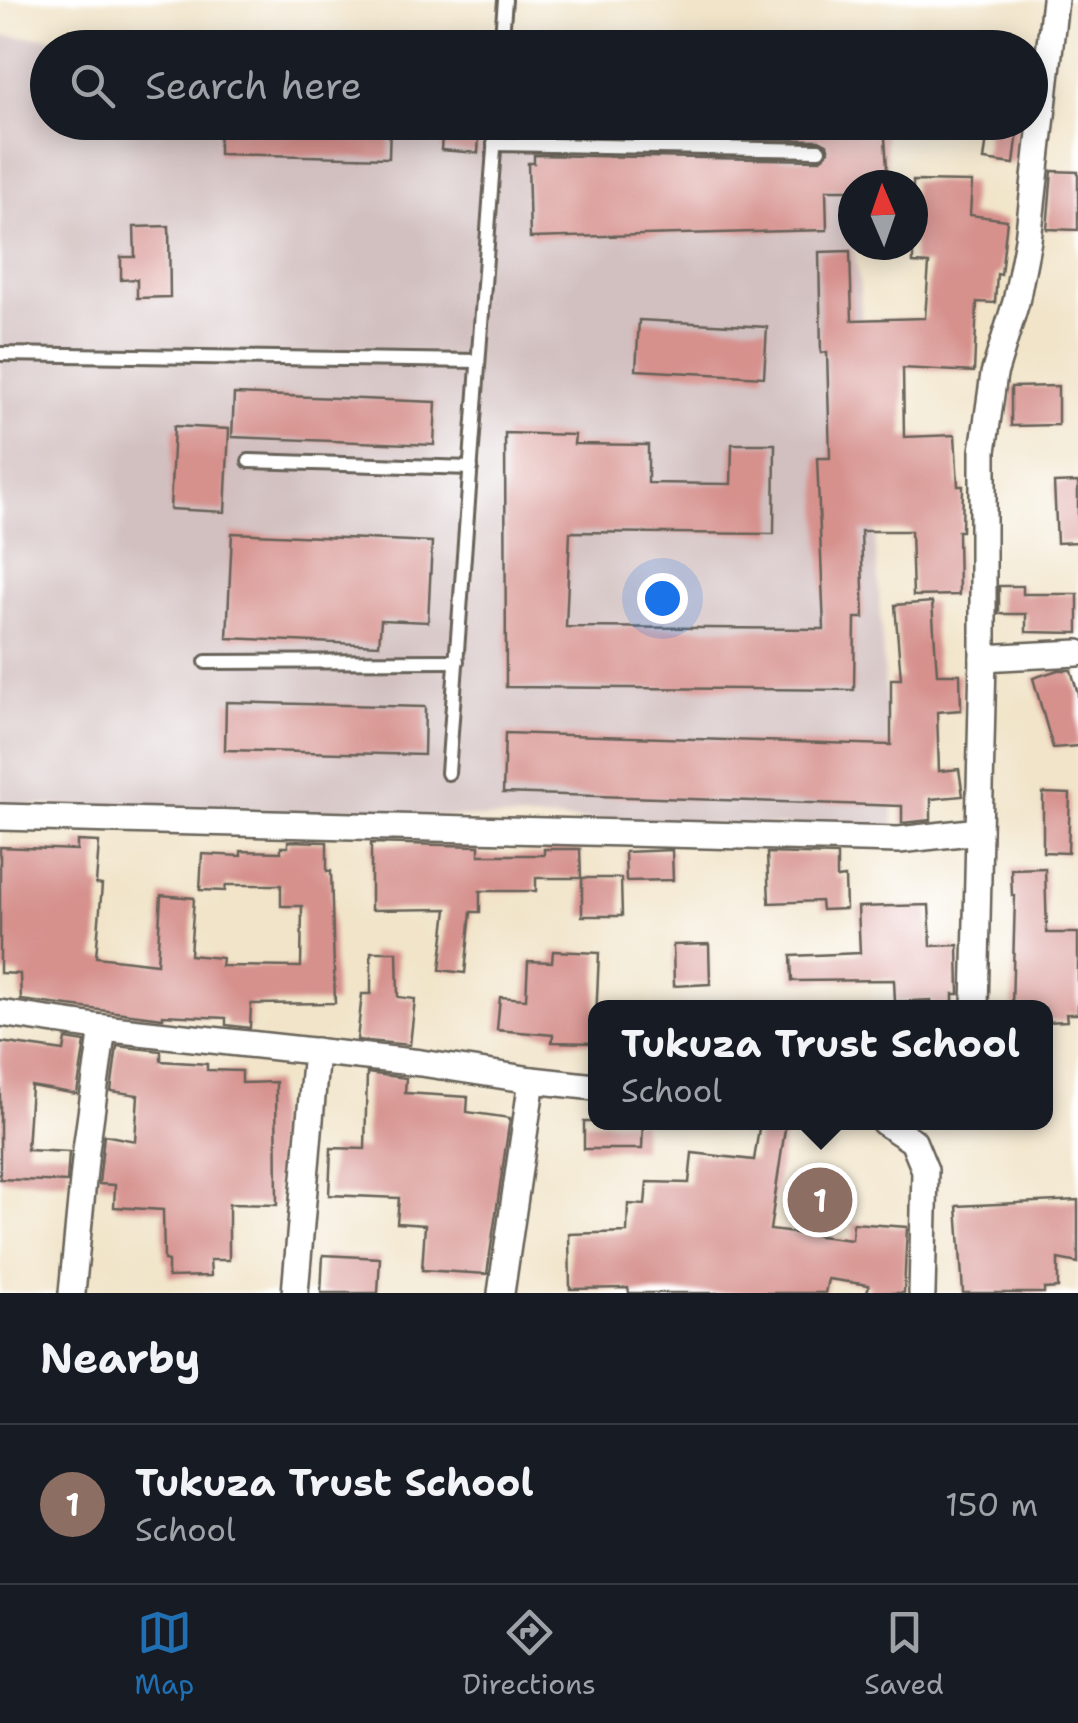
<!DOCTYPE html>
<html lang="en">
<head>
<meta charset="utf-8">
<style>
  body { margin:0; font-family:"Shantell Sans",sans-serif; background:#20242c; color:#f1f3f6 }
  .compass { position:absolute; left:838px; top:170px; width:90px; height:90px; border-radius:50%; background:#171b24; box-shadow:0 5px 25px #0003; rotate:358deg }
  .you { position:absolute; left:662px; top:598px; width:35px; height:35px; margin:-25px; border:8px solid #fff; border-radius:50%; background:#1a73e8; box-shadow:0 0 0 15px #1a73e833 }
  .badge { display:grid; place-items:center; width:65px; height:65px; border-radius:50%; background:#1f6fb2; color:#fff; font-size:32px; font-weight:700 }
  .pin { position:absolute; translate:-50% -50%; border:5px solid #fff; box-shadow:0 2px 10px #0006 }
  .popup { position:absolute; left:588px; top:1000px; width:465px; height:130px; box-sizing:border-box; display:grid; place-content:center; border-radius:20px; background:#171b24; filter:drop-shadow(0 2px 8px #0005); font-size:32px; white-space:nowrap; color:#9ea1a6 }
  .popup b { font-size:38px; color:#f1f3f6 }
  .popup::after { content:''; position:absolute; left:50%; top:100%; margin-left:-20px; border:20px solid transparent; border-top-color:#171b24 }
  .list { margin:0; padding:0; list-style:none }
  h2 { display:flex; justify-content:space-between; align-items:center; height:130px; margin:0; padding:0 40px; font-size:42px }
  h2 small { font-size:32px; font-weight:400; color:#9ea1a6 }
  .list li { display:grid; grid-template-columns:65px 1fr auto; gap:30px; align-items:center; box-sizing:border-box; height:160px; padding:0 40px; border-top:2px solid #363941 }
  .list b { display:block; font-size:38px; white-space:nowrap }
  .list p { margin:0; font-size:32px; white-space:nowrap; color:#9ea1a6 }
  .list em { font-size:32px; font-style:normal; color:#9ea1a6 }
  .icon { flex:none; width:55px; height:55px; fill:none; stroke:currentColor; stroke-width:2; stroke-linecap:round; stroke-linejoin:round }
  .map { position:relative; flex:none; width:1078px; height:1293px; overflow:hidden }
  .search { position:absolute; background:#171b24; box-shadow:0 5px 25px #0003; left:30px; right:30px; top:30px; height:110px; display:flex; align-items:center; gap:25px; box-sizing:border-box; padding:0 35px; border-radius:55px; color:#9ea1a6; font-size:38px }
  .sheet { height:290px; background:#171b24 }
  nav { display:flex; justify-content:space-around; align-items:center; box-sizing:border-box; height:140px; border-top:2px solid #363941; background:#171b24; font-size:28px; color:#9ea1a6 }
  nav a { display:grid; justify-items:center; gap:5px }
  nav .on { color:#1f6fb2 }
  .map>svg:first-child { display:block }
  .industrial { fill:#d2bfbf }
  .building { fill:#d6918d }
  .lines { fill:none; stroke-linecap:round; stroke-linejoin:round }
  .lane-casing { stroke:#676259; stroke-width:18 }
  .street-casing { stroke:#676259; stroke-width:30 }
  .lane { stroke:#fff; stroke-width:12 }
  .street { stroke:#fff; stroke-width:25 }
</style>
</head>
<body>
<div class="map">
<svg width="1078" height="1293" viewBox="0 0 1078 1293">
  <rect width="100%" height="100%" fill="#fff"/>
  <filter id="ink" filterUnits="userSpaceOnUse"><feTurbulence type="fractalNoise" baseFrequency=".01" numOctaves="2"/><feDisplacementMap in="SourceGraphic" scale="20" xChannelSelector="R" yChannelSelector="G"/><feConvolveMatrix kernelMatrix="1 2 1 2 8 2 1 2 1" color-interpolation-filters="sRGB"/></filter>
  <filter id="wash" filterUnits="userSpaceOnUse"><feTurbulence type="fractalNoise" baseFrequency=".0048" numOctaves="4" result="noise"/><feDisplacementMap in="SourceGraphic" scale="40" xChannelSelector="R" yChannelSelector="G"/><feGaussianBlur stdDeviation="2.25" result="paint"/><feColorMatrix in="noise" values="0 0 0 0 0 0 0 0 0 0 0 0 0 0 0 0 0 1.4 0 .05"/><feComposite in="paint" operator="in"/></filter>
  <g filter="url(#wash)">
    <rect width="100%" height="100%" fill="#f1e4c9"/>
    <path class="industrial" d="M0,36L331,47L48,48V122L842,123L840,158L859,281L894,829L0,804Z"/>
    <g id="blocks">
      <g class="building">
        <path d="M219,122H390L389,158L219,154Z"/>
        <path d="M443,122H480L478,153L441,150Z"/>
        <path d="M536,122H884L888,185H853V190H826L827,230L530,238L528,163H534V155L819,160L829,151L827,144L819,140L535,135Z"/>
        <path d="M989,122H1019L1014,164L984,160Z"/>
        <path d="M1052,171L1078,172V230L1047,229Z"/>
        <path d="M913,181L972,182L970,215L1007,220L1001,275L997,274L995,303L977,302L974,372L903,368L904,437L955,435L958,486H963L962,531H958L959,595L913,596L911,531H861L864,618H855L854,690L506,687L505,433L575,435L574,444L648,445V483L731,484L732,444H775L774,534L570,532L566,627L824,629L817,458H830L827,352L821,353L819,252L850,251L852,320L925,318L929,264L913,263Z"/>
        <path d="M169,226L170,297L137,298V279L121,280V257H135L134,227Z"/>
        <path d="M639,320L767,327L764,377L636,370Z"/>
        <path d="M1058,386V425L1011,426V387Z"/>
        <path d="M234,394L436,402L434,445L232,437Z"/>
        <path d="M174,426L229,429L225,512L170,509Z"/>
        <path d="M1078,482V542L1057,543L1054,483Z"/>
        <path d="M232,533L432,542L428,622L381,620L379,645L227,638Z"/>
        <path d="M999,586H1023V594H1078V633L1026,632V614H999Z"/>
        <path d="M932,602L937,674H960L961,710L937,712L939,771L959,769L963,796L931,799V820L902,823V806L503,793L505,733L891,745V679H901L895,605Z"/>
        <path d="M1058,670H1071L1078,694V746L1053,748L1033,678Z"/>
        <path d="M226,702L425,707L424,755L225,750Z"/>
        <path d="M1043,793L1070,794L1068,853L1043,852Z"/>
        <path d="M77,841L99,842L96,884L102,885L96,957L157,964L161,895L194,898L190,955L222,958L221,966L301,967L302,906H281V885H226L225,891L200,890L202,854L241,856V851L281,852V847H288V841L327,842V871H331L335,1003L251,1004L250,1028L226,1025V1018L163,1015V1018L21,1000L20,974L0,973V847L77,850Z"/>
        <path d="M371,843L479,846V855H544V849H580L581,878H536V891H480V912H471L465,973L440,970L447,909L371,910Z"/>
        <path d="M672,850L673,880L626,881L625,852Z"/>
        <path d="M767,853L837,855V878L845,877L846,909L822,910L821,901L769,903Z"/>
        <path d="M1045,868L1047,933H1078V1014H1066L1067,1021L1045,1022V1008H1012L1015,896H1012L1011,869Z"/>
        <path d="M582,878H621L622,916H582Z"/>
        <path d="M929,905L931,946L958,945L959,994H953V1008H932L931,1000L895,1002L894,980L792,981L791,956L860,953L858,907Z"/>
        <path d="M709,944L710,984L674,986L673,945Z"/>
        <path d="M553,951L599,953L595,1043L552,1042L553,1035L497,1030L500,997L526,999L528,961L552,962Z"/>
        <path d="M371,952H397L398,997L415,999L410,1045L357,1040L362,994H371Z"/>
        <path d="M66,1039L85,1042L77,1094L31,1086L27,1150L69,1152L67,1182L0,1179V1042L64,1051Z"/>
        <path d="M117,1046L161,1051V1061L207,1064V1070L242,1071V1083L276,1082L277,1205L229,1204V1260H210L211,1276L168,1277V1261L164,1260L163,1210L114,1207L115,1185L99,1184L104,1135L135,1141L138,1095L111,1091Z"/>
        <path d="M367,1073L406,1078L405,1093L468,1097L467,1112L510,1118L487,1274L422,1270L425,1225L397,1223L399,1198L329,1195L331,1148L365,1149Z"/>
        <path d="M584,1122H643L642,1149H584Z"/>
        <path d="M760,1122H786L770,1230L852,1240L853,1223L907,1227L904,1293H867L869,1285L828,1279L825,1293H629L628,1288L570,1289L569,1234L627,1232L628,1204L645,1205L647,1182L689,1183L692,1153L754,1160Z"/>
        <path d="M1078,1200V1263L1058,1259V1288L1044,1289V1293H963L957,1206Z"/>
        <path d="M323,1255L380,1258L378,1293H321Z"/>
      </g>
    </g>
  </g>
  <g filter="url(#ink)">
    <use href="#blocks" fill-opacity="0" stroke="#676259" stroke-width="2.5"/>
    <g class="lines">
      <g class="lane-casing">
        <g id="lane">
          <path d="M501,48L505,0"/>
          <path d="M494,144L819,150"/>
          <path d="M0,354L478,361"/>
          <path d="M249,461L471,468"/>
          <path d="M206,662L457,661"/>
          <path d="M448,773L496,122"/>
        </g>
      </g>
      <g class="street-casing">
        <g id="street">
          <path d="M983,658L1078,653"/>
          <path d="M0,817L899,840L979,831"/>
          <path d="M975,1008L983,658V451L994,374L1016,302L1028,240L1055,0"/>
          <path d="M0,1013L103,1028L421,1063L532,1080L501,1293"/>
          <path d="M532,1080L595,1087"/>
          <path d="M884,1122L913,1141L925,1170L922,1293"/>
          <path d="M72,1293L86,1150L103,1028"/>
          <path d="M295,1293L316,1051"/>
        </g>
      </g>
      <use href="#lane" class="lane"/>
      <use href="#street" class="street"/>
    </g>
  </g>
</svg>
<svg class="compass" viewBox="-18 -18 36 36"><path d="M0-13l5 13h-10z" fill="#e53935"/><path d="M0 13l5-13h-10z" fill="#9ea1a6"/></svg>
<div class="you"></div>
<div class="pin badge" style="left:820px;top:1200px;background:#8d6e63">1</div>
<div class="popup"><b>Tukuza Trust School</b>School</div>
<div class="search"><svg class="icon" aria-label="search" viewBox="0 0 24 24"><circle cx="10" cy="10" r="6"/><path d="M15 15l6 6"/></svg>Search here</div>
</div>
<section class="sheet">
<h2>Nearby<small></small></h2>
<ul class="list">
<li><span class="badge" style="background:#8d6e63">1</span><div><b>Tukuza Trust School</b><p>School</p></div><em>150 m</em></li>
</ul>
</section>
<nav>
<a class="on"><svg class="icon" aria-label="map" viewBox="0 0 24 24"><path d="M3 6l6-2 6 2 6-2v14l-6 2-6-2-6 2zM9 4v14M15 6v14"/></svg>Map</a>
<a><svg class="icon" aria-label="directions" viewBox="0 0 24 24"><path d="M12 3l9 9-9 9-9-9zM9 14v-3h6M13 9l2 2-2 2"/></svg>Directions</a>
<a><svg class="icon" aria-label="saved" viewBox="0 0 24 24"><path d="M7 4h10v16l-5-4-5 4z"/></svg>Saved</a>
</nav>
</body>
</html>
